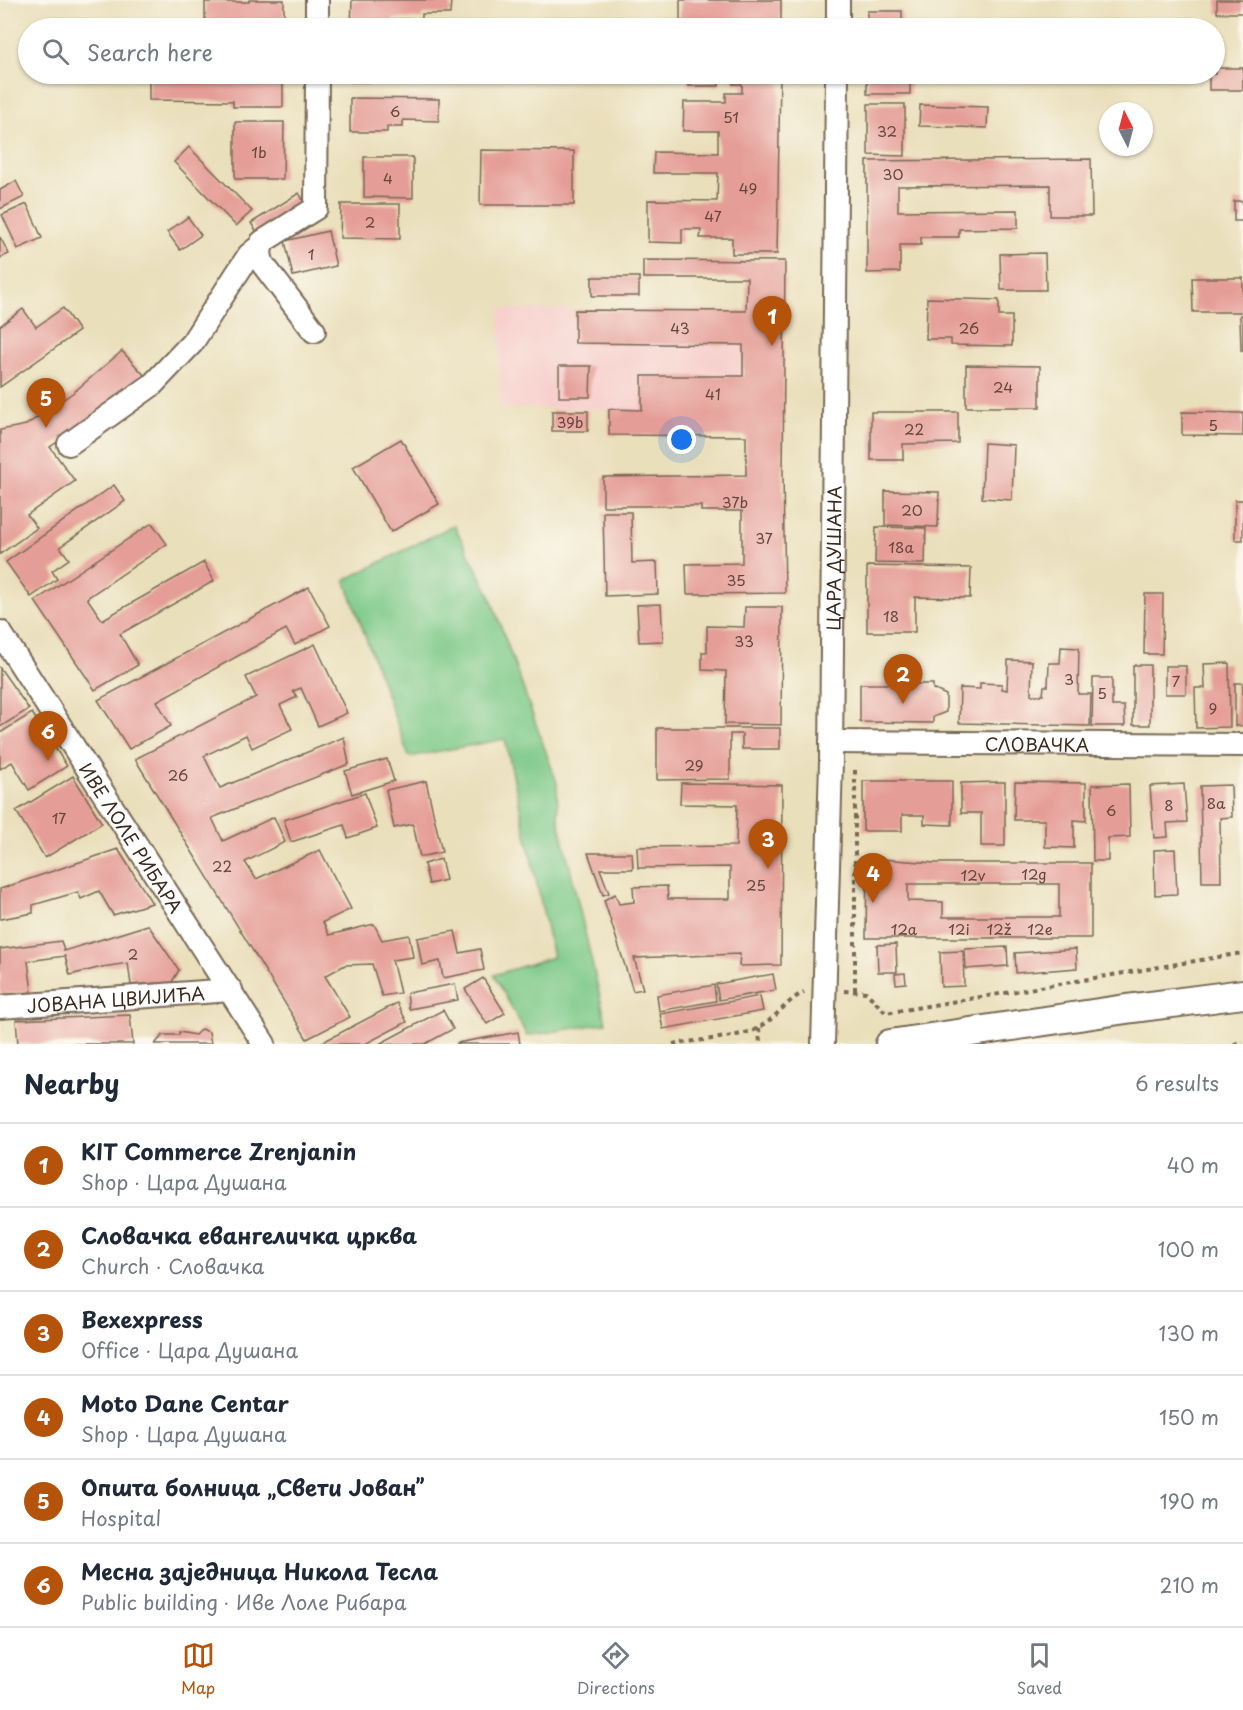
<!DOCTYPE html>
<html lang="en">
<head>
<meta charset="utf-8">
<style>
  body { margin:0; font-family:"Playpen Sans",sans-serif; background:#f2f2f3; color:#1f2937 }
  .compass { position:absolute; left:1099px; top:102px; width:54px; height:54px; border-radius:50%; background:#fff; box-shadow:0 2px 4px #0004; rotate:354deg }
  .you { position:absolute; left:682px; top:440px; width:21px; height:21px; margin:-15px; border:4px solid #fff; border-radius:50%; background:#1a73e8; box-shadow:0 0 0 9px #1a73e833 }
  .badge { display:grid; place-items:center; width:39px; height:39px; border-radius:50%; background:#b45309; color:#fff; font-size:20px; font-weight:700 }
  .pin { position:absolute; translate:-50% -50px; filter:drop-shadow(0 2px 3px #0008) }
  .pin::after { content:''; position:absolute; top:32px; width:21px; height:18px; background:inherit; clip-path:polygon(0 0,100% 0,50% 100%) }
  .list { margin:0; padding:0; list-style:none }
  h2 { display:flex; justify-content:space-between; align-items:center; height:78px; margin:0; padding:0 24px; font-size:26px }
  h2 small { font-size:20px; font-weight:400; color:#747a83 }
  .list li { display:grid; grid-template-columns:39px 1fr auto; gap:18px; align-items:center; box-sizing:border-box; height:84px; padding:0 24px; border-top:2px solid #e0e1e3 }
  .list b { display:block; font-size:22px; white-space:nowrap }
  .list p { margin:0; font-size:20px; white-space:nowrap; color:#747a83 }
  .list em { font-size:20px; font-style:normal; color:#747a83 }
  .icon { flex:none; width:33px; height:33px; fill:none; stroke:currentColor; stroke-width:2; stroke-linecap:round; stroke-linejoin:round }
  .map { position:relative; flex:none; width:1243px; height:1044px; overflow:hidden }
  .search { position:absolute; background:#fff; box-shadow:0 2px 4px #0004; left:18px; right:18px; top:18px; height:66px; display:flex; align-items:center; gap:15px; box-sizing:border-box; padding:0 21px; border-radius:33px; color:#747a83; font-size:22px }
  .sheet { height:582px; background:#fff }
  nav { display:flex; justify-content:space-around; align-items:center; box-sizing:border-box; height:84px; border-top:2px solid #e0e1e3; background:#fff; font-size:16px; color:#747a83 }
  nav a { display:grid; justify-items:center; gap:3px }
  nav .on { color:#b45309 }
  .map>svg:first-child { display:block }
  .built { fill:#f7d0cd }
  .green { fill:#7dc988; stroke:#5c7a53; stroke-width:1.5 }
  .building { fill:#e59e97; fill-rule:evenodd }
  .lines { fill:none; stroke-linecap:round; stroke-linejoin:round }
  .minor-casing { stroke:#786955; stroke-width:26 }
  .major-casing { stroke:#786955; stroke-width:32 }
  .path { stroke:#786955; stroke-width:4; stroke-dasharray:4.5 4.5; stroke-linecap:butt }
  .minor { stroke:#fff; stroke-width:22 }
  .major { stroke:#fff; stroke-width:28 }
  .labels { text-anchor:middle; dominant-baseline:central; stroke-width:4.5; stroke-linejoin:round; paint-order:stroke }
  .number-label { font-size:15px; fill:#66473c }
  .street-label { font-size:18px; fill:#3b2a1e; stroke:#fbf7ec }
</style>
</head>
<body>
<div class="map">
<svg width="1243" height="1044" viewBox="0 0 1243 1044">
  <rect width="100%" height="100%" fill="#fbf7ec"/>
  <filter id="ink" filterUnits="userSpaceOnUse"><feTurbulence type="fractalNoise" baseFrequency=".0167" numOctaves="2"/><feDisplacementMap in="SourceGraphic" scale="12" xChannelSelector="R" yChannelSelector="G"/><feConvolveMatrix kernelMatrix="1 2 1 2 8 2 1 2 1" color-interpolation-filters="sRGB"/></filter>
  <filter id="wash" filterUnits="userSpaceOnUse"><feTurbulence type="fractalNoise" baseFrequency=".008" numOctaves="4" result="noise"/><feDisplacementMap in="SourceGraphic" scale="24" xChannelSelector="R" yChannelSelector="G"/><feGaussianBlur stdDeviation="1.35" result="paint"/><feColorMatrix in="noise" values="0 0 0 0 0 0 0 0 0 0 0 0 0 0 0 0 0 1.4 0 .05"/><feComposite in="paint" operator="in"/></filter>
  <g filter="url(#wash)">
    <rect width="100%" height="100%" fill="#eadfbb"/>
    <path class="built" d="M500,309L575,310V343L743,345V376H642V410L499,408Z"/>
    <path class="green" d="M454,525L489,593L557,783L558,816L606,1023L527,1036L494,975L553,957L505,739L409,757L345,580Z"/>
    <g id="blocks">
      <g class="building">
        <path d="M249,0H284V28H249V25H205V2H249Z"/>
        <path d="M352,0H451L450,14H422V19H393V27H351Z"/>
        <path d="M680,0H781V28H660L661,23H680Z"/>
        <rect x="1217" y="0" width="26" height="13"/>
        <rect x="867" y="11" width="35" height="17"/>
        <path d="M1215,68H1243V90H1209V74H1215Z"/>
        <path d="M149,74H283V107H233V101L149,100Z"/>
        <rect x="351" y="74" width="39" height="8"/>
        <rect x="688" y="74" width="31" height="12"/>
        <path d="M733,74H780L777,254H732V238H700L701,229H682V243L648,242V200L717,201L718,173H653L654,152L718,153V131H683L684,102H726V93H742V84H733Z"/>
        <rect x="867" y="74" width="43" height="20"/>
        <path d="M976,74H1046V78L976,75Z"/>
        <path d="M350,98L439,99V121L403,120V127H387V132H350Z"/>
        <path d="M868,104H905V156L868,155Z"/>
        <path d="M920,105L988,107L987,128L919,126Z"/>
        <path d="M235,122H284L283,179H235Z"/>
        <path d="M189,147L252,211L236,226L174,162Z"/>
        <path d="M481,150L574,151V205H480Z"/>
        <path d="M364,157H413V198L364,197Z"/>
        <path d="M1091,159L1092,216H1050V185L898,186V211L1018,210V228L959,229V237H921V245H900V272L867,273V161Z"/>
        <path d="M16,181L24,197L0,209V190Z"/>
        <path d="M299,193L308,209L261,239L251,223Z"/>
        <rect x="1234" y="201" width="9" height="20"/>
        <path d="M27,204L42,238L18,249L2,215Z"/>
        <path d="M341,204H400V239L340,238Z"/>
        <path d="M188,217L201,235L180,250L167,232Z"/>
        <path d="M328,231L336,266L293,276L285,241Z"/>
        <path d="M0,237L9,254L0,258Z"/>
        <path d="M1045,253L1046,290H1001L1000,254Z"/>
        <path d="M643,260L785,261L783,475L785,593L687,594L686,564L742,563V511H701V506H603V477L746,475V436L609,435V409L642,410V376H743V345L575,343V310L746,311L747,278H643Z"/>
        <rect x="592" y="277" width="47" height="19"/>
        <path d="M1192,278H1243V312H1193Z"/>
        <path d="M927,298L999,300V316H1012V346L951,345V339H926Z"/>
        <path d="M63,308L79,331L0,387V326L23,309L36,327Z"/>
        <path d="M1240,315H1243V351H1241Z"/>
        <path d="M122,351L145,376L95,417L50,447L75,481L27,515L37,528L0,554V430L26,425L74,392Z"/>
        <path d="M966,365L1040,366V407H966Z"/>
        <path d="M559,366H591L590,397H559Z"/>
        <rect x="552" y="411" width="36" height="20"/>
        <path d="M871,412H958V443L903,444V460H871Z"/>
        <path d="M1182,412L1243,413V436L1182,435Z"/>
        <path d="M401,439L439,504L391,532L353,467Z"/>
        <path d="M984,443L1014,445L1012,500L982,498Z"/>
        <path d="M114,485L125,501L60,547L69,559L52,571L57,579L31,597L6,562Z"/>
        <path d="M885,491L939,492L938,527L885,525Z"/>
        <rect x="1235" y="500" width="8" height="40"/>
        <path d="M603,512H631L632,563L657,562L658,594L605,596Z"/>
        <path d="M152,523L167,544L87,598L102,620L204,562L214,581L120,634L138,665L95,690L35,601Z"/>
        <path d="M876,527L926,528L925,564L875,563Z"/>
        <path d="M867,566L971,568L970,598L915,597V632H867Z"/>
        <path d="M309,587L330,626L295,645L286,629L157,701L171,726L129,749L98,700Z"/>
        <path d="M1145,594H1163L1162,654H1144Z"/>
        <path d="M661,604L663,641L639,642L637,605Z"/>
        <path d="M745,607H782L781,725L725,724L726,671L702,670V652H707V626L744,627Z"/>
        <path d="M315,644L347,713L318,726L301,688L293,691L297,697L280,705L292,729L252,748L246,735L204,756L220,788L344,737L349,764L212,818L223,841L274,817L285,842L245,862L256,879L320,850L351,909L323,922L329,935L374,924L382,940L409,935L413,957L392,960L400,993L382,996L372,964L345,965L325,976L350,1017L307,1039L135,759L256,697L246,677Z"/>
        <path d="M1061,647L1079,648L1078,694H1091L1090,726L959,723L960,688L980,689V683L1002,684V689L1007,690L1008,660L1032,661L1031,695H1043L1044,686H1048L1049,663H1060Z"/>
        <path d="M1229,663L1230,727L1196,728L1195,688H1205L1204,664Z"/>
        <rect x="1133" y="665" width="17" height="60"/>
        <rect x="1165" y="666" width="21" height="28"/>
        <path d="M0,668L29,709L0,727Z"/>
        <path d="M1093,678H1112V706H1124L1125,726H1092Z"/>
        <rect x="1235" y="683" width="8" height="43"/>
        <path d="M860,684H933V689L946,695V712L933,717V723L860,722Z"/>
        <path d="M32,713L67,766L29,790L12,762L0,769V733Z"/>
        <path d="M657,728H780V749H742V734H730V779L657,780Z"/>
        <path d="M387,759L394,781L352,794L345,771Z"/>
        <path d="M73,776L102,823L45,858L16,811Z"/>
        <path d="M426,781L442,852L420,857L413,824L394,828L386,790Z"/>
        <path d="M863,781H952V825L924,824V815H902V831H863Z"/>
        <path d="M999,782H1005V846H981V813H961V783Z"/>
        <path d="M1015,782L1086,783V821L1074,820V848L1045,847V820H1014Z"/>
        <path d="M681,783L782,785L781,965L739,966L740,954L634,958L643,989L633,991L604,900L615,894L619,904L634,902L633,887L667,886L668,899H730V867L638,868L637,847L736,846L737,805L680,804Z"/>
        <path d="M1129,784L1130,837L1108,838V861H1093L1092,785Z"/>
        <path d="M1184,784L1187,822L1167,823L1168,837L1154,838L1150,786Z"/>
        <path d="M1231,785L1232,817L1220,818L1221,882H1202L1200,786Z"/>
        <path d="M365,793L377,828L348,838L344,825L291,842L284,820Z"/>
        <path d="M118,849L152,903L113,915L99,891L81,899L78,892L33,905V913L0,919V889Z"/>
        <path d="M1175,849L1177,894L1155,895L1154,850Z"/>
        <path d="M588,853H632L633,869H600L609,893L603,895Z"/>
        <path d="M867,858L935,863H1091V938H866ZM908,884H1059V917H943V902L908,901Z"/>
        <path d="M441,859L446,880L429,884L424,864Z"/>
        <path d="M148,925L179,970L172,982L131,985L128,963L102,967L70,975L65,956L28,961L32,992L0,995V949L61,941L64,951Z"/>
        <path d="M455,931L460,953L480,949L484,970L443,978L440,961L422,965L417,938Z"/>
        <path d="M896,944L897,972H878L877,945Z"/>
        <path d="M1007,947L1008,966L966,969L965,949Z"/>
        <path d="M1076,949L1077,968L1016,973L1015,953Z"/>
        <path d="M963,951L964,986L941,987L940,952Z"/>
        <path d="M905,973L906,983L896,984L895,974Z"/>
        <path d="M773,974L776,990L719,1000L716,984Z"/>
        <path d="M483,978L505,1013L487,1024L465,989Z"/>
        <path d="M455,984L458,1000L409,1009L407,993Z"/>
        <path d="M714,985L716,1001L659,1011L657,995Z"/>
        <path d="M760,996L763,1011L663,1029L660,1014Z"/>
        <path d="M397,1003L407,1022L365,1044H319Z"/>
        <path d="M443,1010L453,1029L425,1044H379Z"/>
        <path d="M130,1015L133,1044H18L16,1020Z"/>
        <path d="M201,1029L209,1032L211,1044H155L163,1035H179V1032L195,1035Z"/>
        <path d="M518,1032L520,1044H457V1043Z"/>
      </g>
    </g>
  </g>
  <g filter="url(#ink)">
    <use href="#blocks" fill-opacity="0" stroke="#786955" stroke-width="1.5"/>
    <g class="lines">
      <g class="minor-casing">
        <g id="minor">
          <path d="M317,28V0"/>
          <path d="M838,28V0"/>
          <path d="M314,331L262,263L260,253L262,242L316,208L317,74"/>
          <path d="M69,444L152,385L192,343L249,255L260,246"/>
          <path id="s1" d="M0,632L264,1044"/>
          <path id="s2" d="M831,742L1243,745"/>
          <path id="s3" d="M0,1007L231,990"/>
          <path id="s4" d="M823,1044L831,761L837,74"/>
        </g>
      </g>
      <g class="major-casing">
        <path id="major" d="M890,1044L1126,1009L1243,994"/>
      </g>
      <g class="path">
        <path d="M855,770V991"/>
        <path d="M844,991L866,992L886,1013L1243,953"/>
        <path d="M759,1028L760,1044"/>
        <path d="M673,1044C695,1040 743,1038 760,1027C778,1016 785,1002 804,992"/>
        <path d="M1234,1044L1243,1042"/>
      </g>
      <use href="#minor" class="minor"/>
      <use href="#major" class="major"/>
    </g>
  </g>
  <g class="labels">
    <g class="number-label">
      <text x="395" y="110">6</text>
      <text x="731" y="116">51</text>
      <text x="887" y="130">32</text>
      <text x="259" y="151">1b</text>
      <text x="893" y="173">30</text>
      <text x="388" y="177">4</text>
      <text x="748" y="187">49</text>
      <text x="713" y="215">47</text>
      <text x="370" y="221">2</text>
      <text x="311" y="253">1</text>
      <text x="680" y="327">43</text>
      <text x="969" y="327">26</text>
      <text x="1003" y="386">24</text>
      <text x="713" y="393">41</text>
      <text x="570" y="421">39b</text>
      <text x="1213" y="424">5</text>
      <text x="914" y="428">22</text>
      <text x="735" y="501">37b</text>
      <text x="912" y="509">20</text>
      <text x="764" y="537">37</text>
      <text x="901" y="546">18a</text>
      <text x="736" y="579">35</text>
      <text x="891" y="615">18</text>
      <text x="744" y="640">33</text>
      <text x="1069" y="678">3</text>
      <text x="1176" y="680">7</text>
      <text x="1102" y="692">5</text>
      <text x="1213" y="707">9</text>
      <text x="694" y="764">29</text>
      <text x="178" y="774">26</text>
      <text x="1216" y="802">8a</text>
      <text x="1169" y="804">8</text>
      <text x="1111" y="809">6</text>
      <text x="59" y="817">17</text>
      <text x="222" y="865">22</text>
      <text x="1034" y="873">12g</text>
      <text x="973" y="874">12v</text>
      <text x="756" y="884">25</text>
      <text x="904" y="928">12a</text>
      <text x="959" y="928">12i</text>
      <text x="999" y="928">12ž</text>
      <text x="1040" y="928">12e</text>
      <text x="133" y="953">2</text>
    </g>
    <g class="street-label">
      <text stroke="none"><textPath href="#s4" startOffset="486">ЦАРА ДУШАНА</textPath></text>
      <text stroke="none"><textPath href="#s2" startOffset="206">СЛОВАЧКА</textPath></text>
      <text stroke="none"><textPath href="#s1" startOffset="244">ИВЕ ЛОЛЕ РИБАРА</textPath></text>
      <text stroke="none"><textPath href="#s3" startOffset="116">ЈОВАНА ЦВИЈИЋА</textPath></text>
    </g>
  </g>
</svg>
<svg class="compass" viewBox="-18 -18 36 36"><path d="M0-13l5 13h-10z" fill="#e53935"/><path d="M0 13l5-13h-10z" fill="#747a83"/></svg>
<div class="you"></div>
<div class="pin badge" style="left:772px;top:346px">1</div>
<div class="pin badge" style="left:903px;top:704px">2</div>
<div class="pin badge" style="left:768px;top:869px">3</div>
<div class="pin badge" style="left:873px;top:903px">4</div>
<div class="pin badge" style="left:46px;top:428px">5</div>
<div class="pin badge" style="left:48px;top:761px">6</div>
<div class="search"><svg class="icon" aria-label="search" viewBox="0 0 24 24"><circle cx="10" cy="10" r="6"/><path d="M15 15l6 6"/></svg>Search here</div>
</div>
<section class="sheet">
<h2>Nearby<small>6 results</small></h2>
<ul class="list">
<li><span class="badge">1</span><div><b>KIT Commerce Zrenjanin</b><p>Shop · Цара Душана</p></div><em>40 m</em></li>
<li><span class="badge">2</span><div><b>Словачка евангеличка црква</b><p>Church · Словачка</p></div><em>100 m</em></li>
<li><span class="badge">3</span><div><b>Bexexpress</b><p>Office · Цара Душана</p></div><em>130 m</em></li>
<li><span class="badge">4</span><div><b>Moto Dane Centar</b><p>Shop · Цара Душана</p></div><em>150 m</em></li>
<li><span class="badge">5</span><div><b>Општа болница „Свети Јован”</b><p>Hospital</p></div><em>190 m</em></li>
<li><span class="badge">6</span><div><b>Месна заједница Никола Тесла</b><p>Public building · Иве Лоле Рибара</p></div><em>210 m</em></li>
</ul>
</section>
<nav>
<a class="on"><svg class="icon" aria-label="map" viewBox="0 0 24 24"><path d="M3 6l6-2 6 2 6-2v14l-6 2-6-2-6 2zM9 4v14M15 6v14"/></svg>Map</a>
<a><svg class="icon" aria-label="directions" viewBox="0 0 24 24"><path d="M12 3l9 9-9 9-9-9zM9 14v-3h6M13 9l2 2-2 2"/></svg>Directions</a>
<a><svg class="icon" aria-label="saved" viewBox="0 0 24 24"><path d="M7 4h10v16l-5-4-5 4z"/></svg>Saved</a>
</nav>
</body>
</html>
